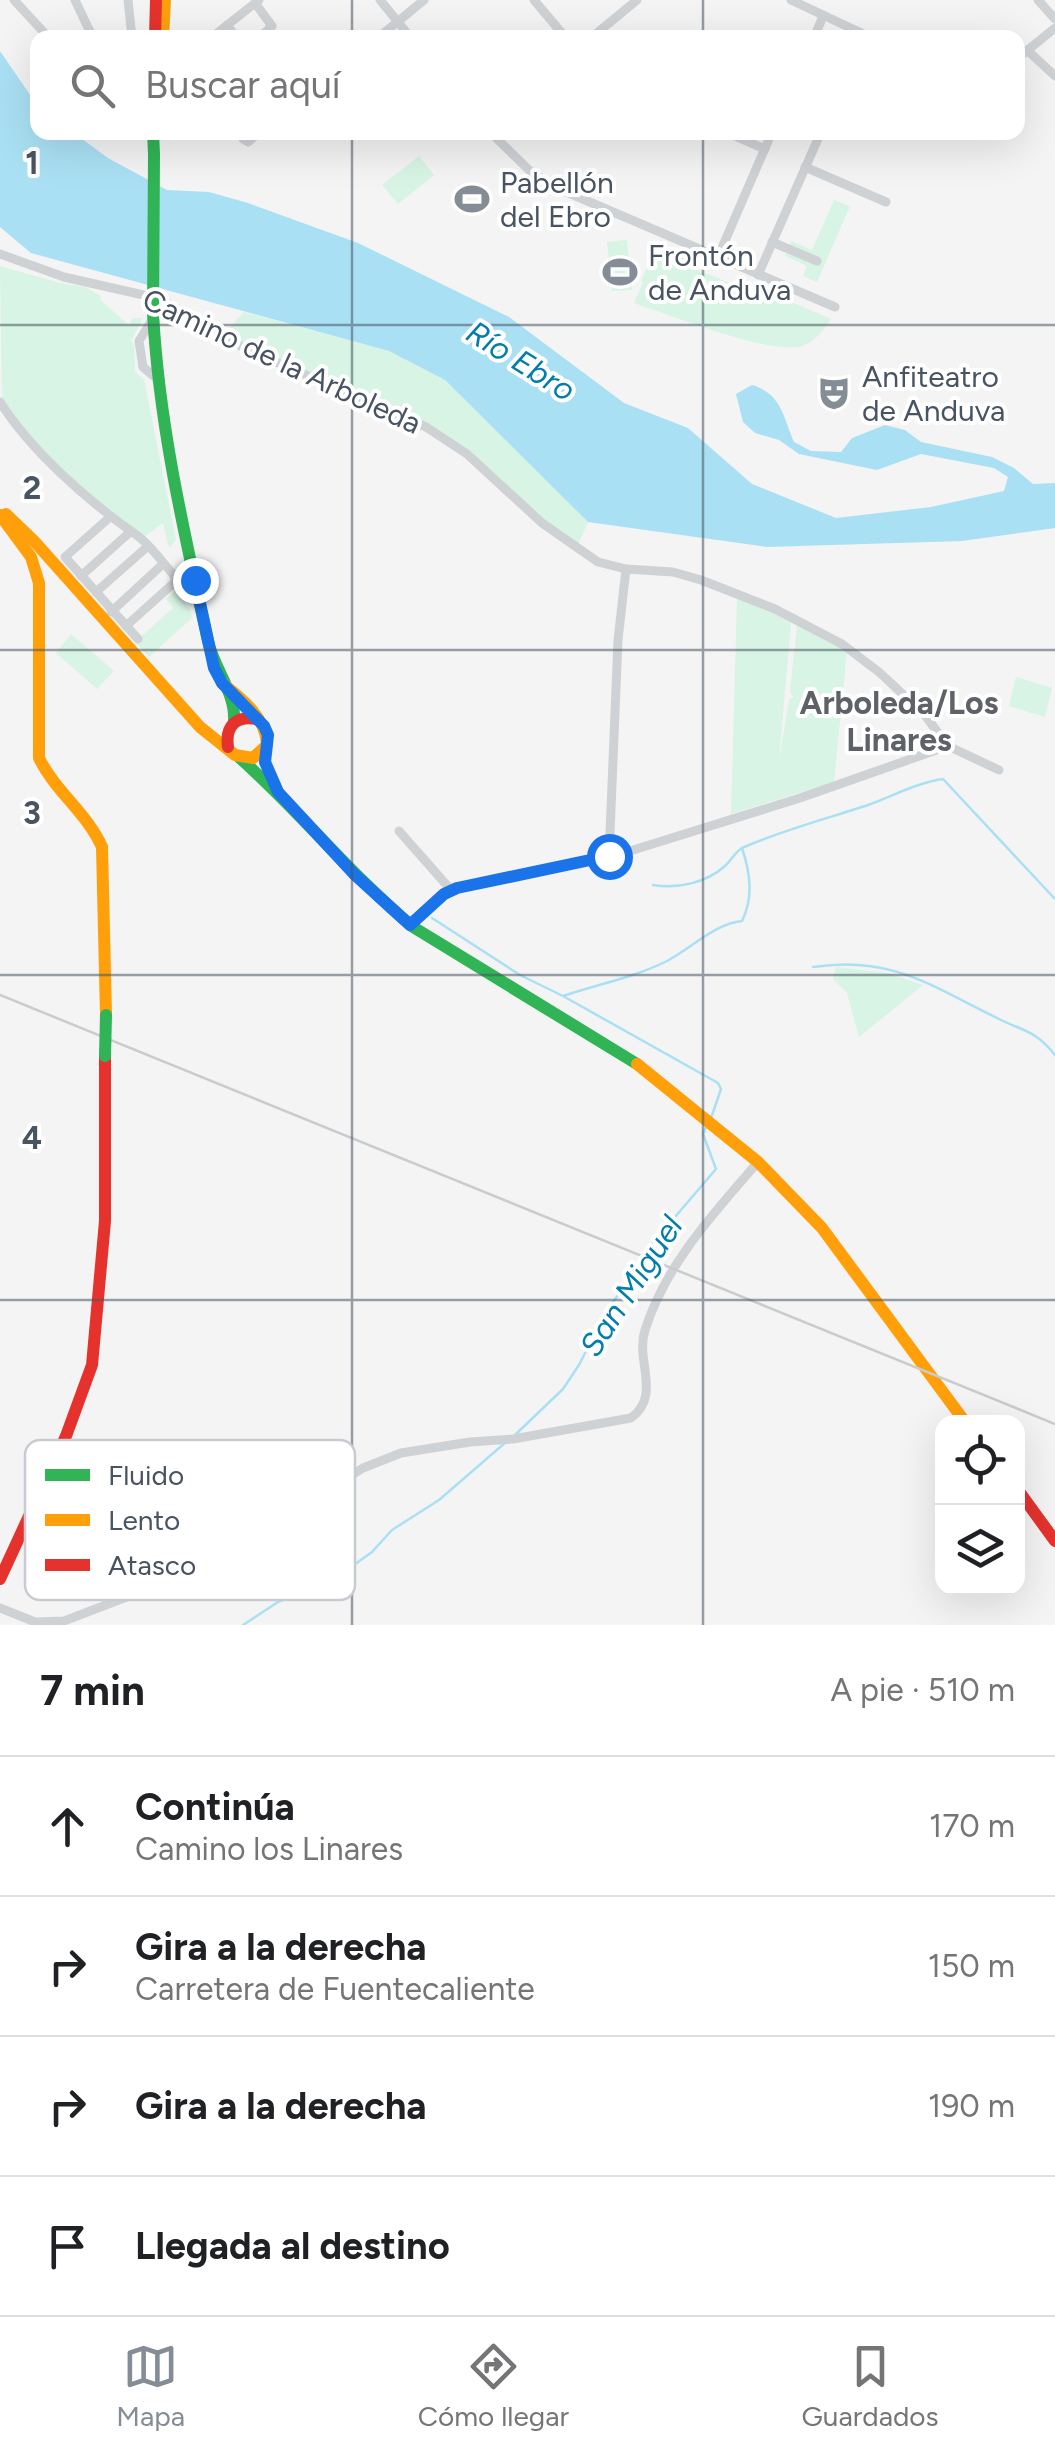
<!DOCTYPE html>
<html lang="es">
<head>
<meta charset="utf-8">
<style>
  body { margin:0; font-family:Figtree,sans-serif; background:#f2f2f2; color:#202124 }
  .controls { position:absolute; right:30px; bottom:30px; display:grid; overflow:hidden; border-radius:20px; box-shadow:0 10px 40px #0002 }
  .controls button { width:90px; height:90px; display:grid; place-items:center; padding:0; border:0; border-bottom:2px solid #e0e0e0; background:#fff; color:#202124; font:50px sans-serif }
  .stop { position:absolute; width:30px; height:30px; margin:-22px; border:8px solid #1a73e8; border-radius:50%; background:#fff }
  .stop.end { background:#1a73e8; border-color:#fff; box-shadow:0 2px 10px #0008 }
  .list { margin:0; padding:0; list-style:none }
  h2 { display:flex; justify-content:space-between; align-items:center; height:130px; margin:0; padding:0 40px; font-size:42px }
  h2 small { font-size:32px; font-weight:400; color:#757577 }
  .list li { display:grid; grid-template-columns:65px 1fr auto; gap:30px; align-items:center; box-sizing:border-box; height:140px; padding:0 40px; border-top:2px solid #e0e0e0 }
  .list b { display:block; font-size:38px; white-space:nowrap }
  .list p { margin:0; font-size:32px; white-space:nowrap; color:#757577 }
  .list em { font-size:32px; font-style:normal; color:#757577 }
  .icon { flex:none; width:55px; height:55px; fill:none; stroke:currentColor; stroke-width:2; stroke-linecap:round; stroke-linejoin:round }
  .map { position:relative; flex:none; width:1055px; height:1625px; overflow:hidden }
  .search { position:absolute; background:#fff; box-shadow:0 10px 40px #0002; left:30px; right:30px; top:30px; height:110px; display:flex; align-items:center; gap:25px; box-sizing:border-box; padding:0 35px; border-radius:20px; color:#757577; font-size:38px }
  .sheet { height:690px; background:#fff }
  nav { display:flex; justify-content:space-around; align-items:center; box-sizing:border-box; height:140px; border-top:2px solid #e0e0e0; background:#fff; font-size:28px; color:#757577 }
  nav a { display:grid; justify-items:center; gap:5px }
  nav .on { color:#848c95 }
  .map>svg:first-child { display:block }
  .green { fill:#d7f4e4 }
  .water { fill:#aae0f4 }
  .lines { fill:none; stroke-linecap:round; stroke-linejoin:round }
  .stream { stroke:#aae0f4; stroke-width:2.5 }
  .street { stroke:#cfd2d5; stroke-width:9 }
  .fast { stroke:#30b455; stroke-width:12 }
  .slow { stroke:#ff9f0a; stroke-width:12 }
  .jam { stroke:#e5322d; stroke-width:12 }
  .rail { stroke:#cacbcd; stroke-width:2.5 }
  .fast-bridge { stroke:#30b455; stroke-width:12 }
  .route { stroke:#1a73e8; stroke-width:12 }
  .grid { fill:none; stroke:#485462; stroke-width:2.5; stroke-opacity:0.55 }
  .labels { text-anchor:middle; dominant-baseline:central; stroke-width:8; stroke-linejoin:round; paint-order:stroke }
  .poi-label { font-size:30px; fill:#485462; stroke:#fff; text-anchor:start }
  .street-label { font-size:30px; fill:#485462; stroke:#fff }
  .water-label { font-size:32px; font-style:italic; fill:#037eac; stroke:#fff }
  .neighbourhood-label { font-size:32px; font-weight:bold; fill:#5e6268; stroke:#fff }
  .key { fill:#fff; stroke:#c8ccd0; stroke-width:2.5 }
  .key-label { font-size:28px; fill:#485462 }
  .grid-label { font-size:32px; text-anchor:middle; font-weight:bold; fill:#485462; stroke:#fff; stroke-width:8; stroke-linejoin:round; paint-order:stroke }
</style>
</head>
<body>
<div class="map">
<svg width="1055" height="1625" viewBox="0 0 1055 1625">
  <rect width="100%" height="100%" fill="#f4f4f4"/>
  <g class="green">
    <path d="M419,156L434,175L398,204L382,185Z"/>
    <path d="M834,200L850,206L817,282L803,276L807,266L785,256L786,253L817,265L820,259L789,246L791,241L812,250Z"/>
    <path d="M627,240L632,290L612,291L607,242Z"/>
    <path d="M658,246L695,261L693,268L765,298L768,292L831,319C823,330 815,342 802,346C772,356 668,314 634,303L643,282L641,280Z"/>
    <path d="M0,266L60,283L85,287L101,296L100,300L129,325L133,318H143L131,341L134,344L135,372L144,379L176,540L169,548L163,523L144,537C92,499 41,455 2,402Z"/>
    <path d="M244,312L389,351L445,380L588,522L576,549L453,443L223,335Z"/>
    <path d="M174,591L190,609L192,618L149,657L135,642L173,608L166,599Z"/>
    <path d="M737,599L766,609L791,623L779,760L789,700L793,697L790,691L797,625L847,651L834,782L731,814Z"/>
    <path d="M71,634L114,671L97,689L56,653Z"/>
    <path d="M1016,677L1052,688L1045,717L1009,706Z"/>
    <path d="M836,967L887,973L923,985L859,1037L847,993L833,979Z"/>
  </g>
  <path class="water" d="M0,51L37,105L38,132L74,133L108,158L167,190L209,192L248,203L358,243L509,317L624,403L688,428L752,484L836,518L931,507L1004,491L1008,477L994,468L921,454L877,470L799,454L779,440L755,433L743,422L736,394L752,385C782,394 783,417 794,442L811,451L841,452L852,438L885,425L905,430L921,442L992,457L1014,468L1033,484L1055,483V528L962,541L767,547L588,522L445,380L389,351L31,253L0,227Z"/>
  <g class="lines">
    <g class="stream">
      <path d="M653,885C678,889 706,883 725,866C732,860 734,853 742,848"/>
      <path d="M432,918L520,975L563,996"/>
      <path d="M813,967C891,955 931,986 997,1018C1024,1032 1034,1029 1055,1055"/>
      <path d="M711,1118L721,1089L718,1083L563,996C598,984 633,978 667,961C692,948 714,924 742,921C754,897 750,872 742,848C783,830 826,819 868,805C893,796 916,783 943,779L1055,899"/>
      <path d="M516,1434L563,1389L579,1365L602,1319L651,1245L716,1169L703,1134L707,1125"/>
      <path d="M243,1625L278,1602L337,1577L372,1552L392,1530L439,1500L506,1442"/>
    </g>
    <g class="street">
      <path d="M14,0L49,38"/>
      <path d="M75,0L93,38"/>
      <path d="M128,0L132,38"/>
      <path d="M380,0L411,38"/>
      <path d="M534,0L566,38"/>
      <path d="M791,0L872,38"/>
      <path d="M1038,0L1055,19"/>
      <path d="M255,3L272,26L259,38"/>
      <path d="M227,25L237,38"/>
      <path d="M211,38L259,0"/>
      <path d="M378,38L424,0"/>
      <path d="M591,38L637,0"/>
      <path d="M814,38L823,16"/>
      <path d="M1027,50L1055,76"/>
      <path d="M1018,58L1055,28"/>
      <path d="M126,132H133"/>
      <path d="M243,132V139L248,142L260,132"/>
      <path d="M490,132L532,173L564,191L835,307"/>
      <path d="M726,132L765,149"/>
      <path d="M805,167L886,202"/>
      <path d="M772,242L817,261"/>
      <path d="M0,254L64,277L161,299L246,349L426,427L467,454L542,523L598,562L626,569L673,572L701,580L775,609L842,644L879,672L924,714L948,746L999,770"/>
      <path d="M718,257L772,132"/>
      <path d="M758,275L821,132"/>
      <path d="M152,320L139,341L143,367L156,378"/>
      <path d="M0,402C31,451 88,501 135,534C150,544 161,561 173,574"/>
      <path d="M110,517L65,557L138,639"/>
      <path d="M81,576L130,532"/>
      <path d="M96,592L148,546"/>
      <path d="M111,612L163,564"/>
      <path d="M126,626L176,581L173,574"/>
      <path d="M399,831L451,890"/>
      <path d="M609,857L618,640L626,569"/>
      <path d="M410,925L444,894L457,888L630,851L800,798L948,746"/>
      <path d="M0,1608L35,1622L64,1621L263,1545L294,1525L341,1482L363,1468L401,1453L470,1442L513,1439L631,1418C662,1395 635,1361 645,1330C666,1264 713,1214 758,1162"/>
    </g>
    <g class="fast">
      <path d="M153,132L154,154"/>
      <path d="M153,313C159,425 184,532 208,641C214,669 236,693 234,721"/>
      <path d="M240,758C300,812 351,875 413,927L637,1064"/>
    </g>
    <g class="slow">
      <path d="M163,38L165,0"/>
      <path d="M6,514L34,541L200,727L235,755L253,758L267,745C266,717 242,699 222,683"/>
      <path d="M0,515L31,557L39,583V758C55,791 87,813 102,847L106,1015"/>
      <path d="M637,1064L758,1162L822,1228L965,1422"/>
    </g>
    <g class="jam">
      <path d="M155,37L156,0"/>
      <path d="M228,747C225,726 236,715 257,719"/>
      <path d="M1018,1490L1055,1541"/>
      <path d="M0,1579L66,1436L92,1365L105,1221V1056"/>
    </g>
    <path class="rail" d="M0,995L1055,1424"/>
    <g class="fast-bridge">
      <path d="M153,313L154,154"/>
      <path d="M105,1056L106,1015"/>
    </g>
  </g>
  <g class="lines">
    <path class="route" d="M195,580L214,668L222,683L264,726L268,735L265,762L278,792L354,874L410,925L444,894L457,888L609,856"/>
  </g>
  <path class="grid" d="M352,0V38M703,0V38M352,132V1625M703,132V1625M0,325H1055M0,650H1055M0,975H1055M0,1300H1055"/>
  <defs>
    <g id="stadium-bare" transform="scale(2.7)"><path d="M0-5a6.5 5 0 1 0 0 10a6.5 5 0 1 0 0-10ZM-3.5-1.8h7v3.6h-7Z" fill="#848c95" stroke="#fff" stroke-width="2.5" paint-order="stroke"/></g>
    <g id="theatre-bare" transform="scale(2.7)"><path d="M-5-5.5Q0-4 5-5.5V0Q5 5 0 6Q-5 5-5 0ZM-3.3-2.5H-1v1.5H-3.3ZM1-2.5H3.3v1.5H1ZM-2.8 1Q0 5.5 2.8 1Z" fill="#848c95" stroke="#fff" stroke-width="2.5" paint-order="stroke"/></g>
  </defs>
  <g fill-rule="evenodd">
    <use href="#stadium-bare" x="472" y="199"/>
    <use href="#stadium-bare" x="620" y="272"/>
    <use href="#theatre-bare" x="834" y="393"/>
  </g>
  <g class="labels">
    <g class="poi-label">
      <text x="500" y="182">Pabellón<tspan x="500" dy="34">del Ebro</tspan></text>
      <text x="648" y="255">Frontón<tspan x="648" dy="34">de Anduva</tspan></text>
      <text x="862" y="376">Anfiteatro<tspan x="862" dy="34">de Anduva</tspan></text>
    </g>
    <g class="street-label">
      <text transform="translate(282 361) rotate(25)">Camino de la Arboleda</text>
    </g>
    <g class="water-label">
      <text transform="translate(521 361) rotate(32)">Río Ebro</text>
      <text transform="translate(631 1286) rotate(-57)">San Miguel</text>
    </g>
    <g class="neighbourhood-label">
      <text x="899" y="703">Arboleda/Los<tspan x="899" dy="37">Linares</tspan></text>
    </g>
  </g>
  <rect x="25" y="1440" width="330" height="160" rx="15" class="key"/>
  <rect x="45" y="1469" width="45" height="12" fill="#30b455"/>
  <rect x="45" y="1514" width="45" height="12" fill="#ff9f0a"/>
  <rect x="45" y="1559" width="45" height="12" fill="#e5322d"/>
  <g class="key-label">
    <text x="108" y="1485">Fluido</text>
    <text x="108" y="1530">Lento</text>
    <text x="108" y="1575">Atasco</text>
  </g>
  <g class="grid-label">
    <text x="32" y="174">1</text>
    <text x="32" y="499">2</text>
    <text x="32" y="824">3</text>
    <text x="32" y="1149">4</text>
  </g>
</svg>
<div class="controls">
<button><svg class="icon" aria-label="locate" viewBox="0 0 24 24"><circle cx="12" cy="12" r="6"/><path d="M12 2v4M12 18v4M2 12h4M18 12h4"/></svg></button>
<button><svg class="icon" aria-label="layers" viewBox="0 0 24 24"><path d="M12 4l9 5-9 5-9-5zM3 14l9 5 9-5"/></svg></button>
</div>
<div class="stop" style="left:609px;top:856px"></div>
<div class="stop end" style="left:195px;top:580px"></div>
<div class="search"><svg class="icon" aria-label="search" viewBox="0 0 24 24"><circle cx="10" cy="10" r="6"/><path d="M15 15l6 6"/></svg>Buscar aquí</div>
</div>
<section class="sheet">
<h2>7 min<small>A pie · 510 m</small></h2>
<ul class="list">
<li><svg class="icon" aria-label="ahead" viewBox="0 0 24 24"><path d="M12 20V5M6 11l6-6 6 6"/></svg><div><b>Continúa</b><p>Camino los Linares</p></div><em>170 m</em></li>
<li><svg class="icon" aria-label="right" viewBox="0 0 24 24"><path d="M7 20v-9h11M14 6l5 5-5 5"/></svg><div><b>Gira a la derecha</b><p>Carretera de Fuentecaliente</p></div><em>150 m</em></li>
<li><svg class="icon" aria-label="right" viewBox="0 0 24 24"><path d="M7 20v-9h11M14 6l5 5-5 5"/></svg><div><b>Gira a la derecha</b></div><em>190 m</em></li>
<li><svg class="icon" aria-label="arrive" viewBox="0 0 24 24"><path d="M6 21V4h12l-3 4 3 4H6"/></svg><div><b>Llegada al destino</b></div></li>
</ul>
</section>
<nav>
<a class="on"><svg class="icon" aria-label="map" viewBox="0 0 24 24"><path d="M3 6l6-2 6 2 6-2v14l-6 2-6-2-6 2zM9 4v14M15 6v14"/></svg>Mapa</a>
<a><svg class="icon" aria-label="directions" viewBox="0 0 24 24"><path d="M12 3l9 9-9 9-9-9zM9 14v-3h6M13 9l2 2-2 2"/></svg>Cómo llegar</a>
<a><svg class="icon" aria-label="saved" viewBox="0 0 24 24"><path d="M7 4h10v16l-5-4-5 4z"/></svg>Guardados</a>
</nav>
</body>
</html>
